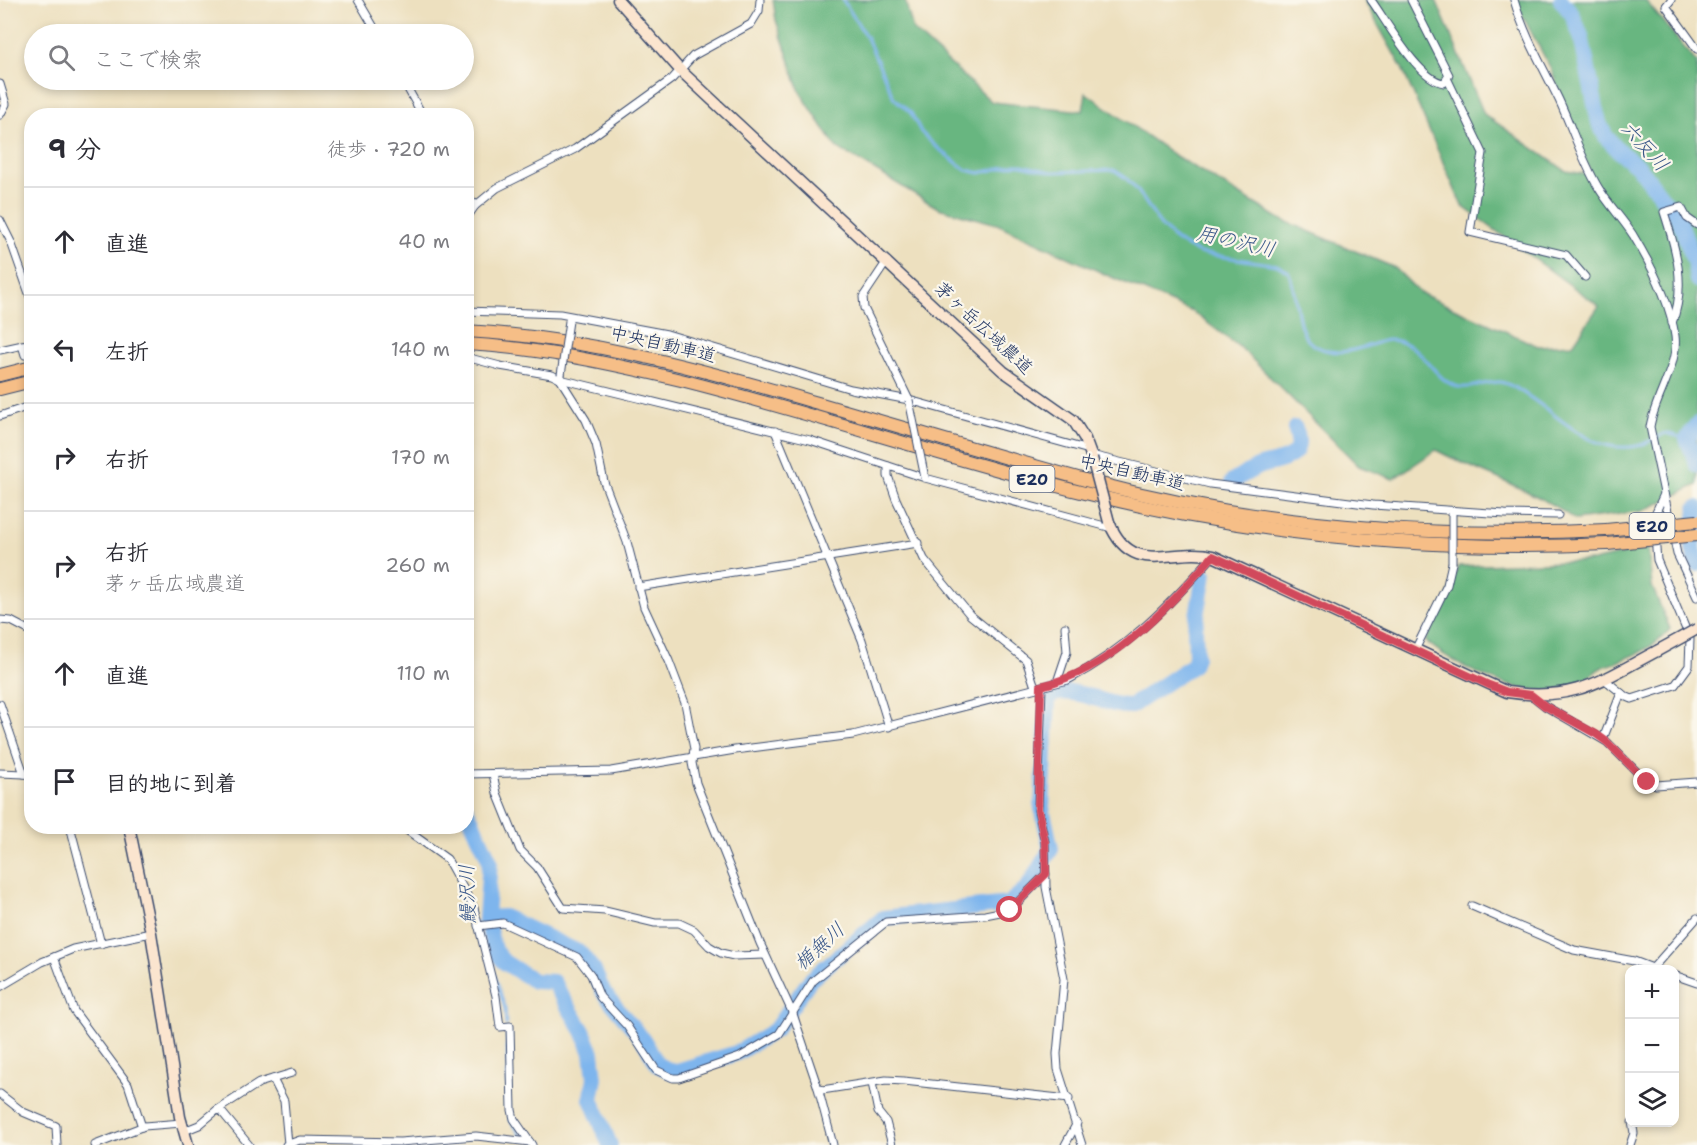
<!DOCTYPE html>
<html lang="ja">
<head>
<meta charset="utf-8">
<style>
  body { margin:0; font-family:"Shantell Sans","Klee One",sans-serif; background:#f2f2f3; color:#2b2b33 }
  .controls { position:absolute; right:18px; bottom:18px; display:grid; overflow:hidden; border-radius:12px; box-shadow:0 3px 9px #0003 }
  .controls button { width:54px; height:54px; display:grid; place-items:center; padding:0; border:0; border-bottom:2px solid #e1e1e2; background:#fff; color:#2b2b33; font:30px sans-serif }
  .stop { position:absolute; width:18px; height:18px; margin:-14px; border:4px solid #d1495b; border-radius:50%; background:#fff }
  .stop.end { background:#d1495b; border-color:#fff; box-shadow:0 2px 6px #0008 }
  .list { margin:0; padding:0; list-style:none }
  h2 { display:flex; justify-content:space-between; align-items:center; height:78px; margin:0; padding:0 24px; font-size:26px }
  h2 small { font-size:20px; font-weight:400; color:#7c7c81 }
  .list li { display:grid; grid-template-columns:39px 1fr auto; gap:18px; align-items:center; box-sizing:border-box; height:108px; padding:0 24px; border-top:2px solid #e1e1e2 }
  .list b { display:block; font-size:22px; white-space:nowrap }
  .list p { margin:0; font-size:20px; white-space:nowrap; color:#7c7c81 }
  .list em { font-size:20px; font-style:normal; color:#7c7c81 }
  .icon { flex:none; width:33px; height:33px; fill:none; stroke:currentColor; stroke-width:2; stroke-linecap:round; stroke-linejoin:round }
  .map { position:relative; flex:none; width:1697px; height:1145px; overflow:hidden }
  .search { position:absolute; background:#fff; box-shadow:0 3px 9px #0003; left:24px; top:24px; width:450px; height:66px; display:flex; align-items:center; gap:15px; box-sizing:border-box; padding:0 21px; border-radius:33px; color:#7c7c81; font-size:22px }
  .panel { position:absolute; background:#fff; box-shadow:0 3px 9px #0003; left:24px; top:108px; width:450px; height:726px; border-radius:24px }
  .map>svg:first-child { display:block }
  .forest { fill:#68b680; stroke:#42726f; stroke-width:1.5 }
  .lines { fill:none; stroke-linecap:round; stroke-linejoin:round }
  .stream { stroke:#7eb5ed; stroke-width:3 }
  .river { stroke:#7eb5ed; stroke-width:16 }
  .street-casing { stroke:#3a4a6d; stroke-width:9 }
  .secondary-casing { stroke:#3a4a6d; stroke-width:13 }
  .highway-casing { stroke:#3a4a6d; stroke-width:14 }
  .street { stroke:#fff; stroke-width:7 }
  .secondary { stroke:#fbe5cf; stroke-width:10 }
  .highway { stroke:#f6be87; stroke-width:12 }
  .street-bridge-casing { stroke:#3a4a6d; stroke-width:9; stroke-linecap:butt }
  .secondary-bridge-casing { stroke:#3a4a6d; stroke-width:13; stroke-linecap:butt }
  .highway-bridge-casing { stroke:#3a4a6d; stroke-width:14; stroke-linecap:butt }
  .street-bridge { stroke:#fff; stroke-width:7 }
  .secondary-bridge { stroke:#fbe5cf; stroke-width:10 }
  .highway-bridge { stroke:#f6be87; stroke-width:12 }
  .route { stroke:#d1495b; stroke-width:8 }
  .labels { text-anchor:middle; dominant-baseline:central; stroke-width:4.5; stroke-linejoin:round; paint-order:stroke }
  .shield { fill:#fbf7ec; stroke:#5e6b89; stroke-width:1.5 }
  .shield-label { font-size:16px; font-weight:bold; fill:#1b2f5e }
  .street-label { font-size:18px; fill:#1b2f5e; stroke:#fbf7ec }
  .water-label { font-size:20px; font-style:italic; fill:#395789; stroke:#fbf7ec }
</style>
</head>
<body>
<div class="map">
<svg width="1697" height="1145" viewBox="0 0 1697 1145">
  <rect width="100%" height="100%" fill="#fbf7ec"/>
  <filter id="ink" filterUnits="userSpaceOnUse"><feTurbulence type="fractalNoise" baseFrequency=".0167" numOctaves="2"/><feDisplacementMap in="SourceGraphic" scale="12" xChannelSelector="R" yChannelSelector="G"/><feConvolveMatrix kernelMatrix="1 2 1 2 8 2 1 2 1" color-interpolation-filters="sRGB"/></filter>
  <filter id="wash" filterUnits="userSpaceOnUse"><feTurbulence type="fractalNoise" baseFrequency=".008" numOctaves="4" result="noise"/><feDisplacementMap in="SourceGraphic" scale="24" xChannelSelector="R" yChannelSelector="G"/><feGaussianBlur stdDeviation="1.35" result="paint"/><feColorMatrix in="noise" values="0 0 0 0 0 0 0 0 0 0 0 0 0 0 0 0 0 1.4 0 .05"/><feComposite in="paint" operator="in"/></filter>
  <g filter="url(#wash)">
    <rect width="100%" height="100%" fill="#ede0bf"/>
    <g class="forest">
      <path d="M773,0H905L913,30L992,102L1083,111L1086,93L1174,155L1280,219L1395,268L1420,293L1538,346L1573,344L1599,306L1462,206L1402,68L1364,0H1436L1484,114L1566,171L1591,175L1551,69L1514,0H1645L1697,63V485L1643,511L1575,520C1536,490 1481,474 1436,450L1393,479L1359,466L1242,349L1193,312L1109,276L997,224L938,208L836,147L800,92L776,20Z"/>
      <path d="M1648,548L1652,586L1670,629C1653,650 1628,658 1603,667C1593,671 1587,682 1577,685C1529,705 1462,670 1425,641L1446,602L1459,566L1593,561Z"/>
    </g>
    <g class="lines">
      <g class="stream">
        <path d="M843,0L867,38L894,98L911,113L921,132L934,145L966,170L980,173L1017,164L1052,172L1114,170L1126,178L1138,191L1161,226L1177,241L1199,253L1277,265L1288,271C1298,290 1295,332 1311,343C1331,357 1349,352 1371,345C1377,343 1383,340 1389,340C1425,340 1431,381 1459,387C1472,389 1487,381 1500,382C1510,383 1520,391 1528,396C1561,417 1592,455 1637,446C1646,444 1657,437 1666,433L1687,439"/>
        <path d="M481,942L473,929L475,923L486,918"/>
        <path d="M494,973L505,1009L506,1025"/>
        <path d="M507,1031L508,1107L511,1121L524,1140"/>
      </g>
      <g class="river">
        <path d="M1561,0L1572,14L1581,36L1599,123L1606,137L1622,154L1638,166L1679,220L1694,261L1697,280"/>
        <path d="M1697,424L1687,439L1697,465"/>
        <path d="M1232,482C1241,477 1251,469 1261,466C1282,460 1307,459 1295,428"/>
        <path d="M1697,508L1693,548L1697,564"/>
        <path d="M466,808L490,861L486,918L494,950L504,962L534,981L553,982L583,1031L592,1053L595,1078L591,1099L610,1145"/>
        <path d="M486,918L504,917L580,953L594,971L604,993L644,1041L658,1065L674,1072L737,1053L775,1030L810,980L883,918L1008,904L1028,887L1051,849L1042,808L1048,699L1052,694C1085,687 1104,707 1131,706L1193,665L1196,657L1195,628L1204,575"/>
      </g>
    </g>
  </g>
  <g filter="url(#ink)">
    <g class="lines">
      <g class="street-casing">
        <g id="street">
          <path d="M358,0L378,34"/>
          <path d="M1371,0C1386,20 1418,80 1444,83L1449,75L1411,0"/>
          <path d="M1514,0C1524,35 1543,67 1559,100C1572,128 1582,160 1598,187C1608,204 1622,218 1633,235C1650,263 1670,302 1675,336C1679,365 1654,399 1650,427L1677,554L1697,597"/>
          <path d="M1671,0L1666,6L1697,49"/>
          <path d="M403,80L423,116"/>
          <path d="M1448,80L1483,153L1470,232L1566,255L1585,277"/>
          <path d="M0,84L6,104L0,115"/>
          <path d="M466,192L475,206L466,219"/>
          <path d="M475,206L497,188L575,149L672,79L693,56L751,24L759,11L760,0"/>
          <path d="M0,220L11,242L32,302"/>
          <path d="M887,261L863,297L864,308L909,400"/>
          <path d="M466,311L560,314L667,334L851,389L909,400L1089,450"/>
          <path d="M1672,323C1687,286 1676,249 1664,212L1681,207L1687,218L1697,225"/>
          <path d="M22,345L25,355"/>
          <path d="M0,350L32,343"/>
          <path d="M466,357L500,366L552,375L560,379L810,440L925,478L1112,528"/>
          <path d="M561,375L560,379L586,420L596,444L604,482L627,542L644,607L669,661L685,703L694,749L692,763L696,783L760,943L793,1014L818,1088L822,1090L886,1080L904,1081L1069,1099"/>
          <path d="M0,416L32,405"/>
          <path d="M775,431L862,640L889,727"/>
          <path d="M1091,455L1210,484L1373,505L1505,514L1558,515"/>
          <path d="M888,466V476L896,499L924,559L970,615L1026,660L1035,687"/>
          <path d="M1655,526V514L1664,494"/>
          <path d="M638,587L918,543"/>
          <path d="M0,620L11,621L32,632"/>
          <path d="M1415,650L1447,585L1452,563"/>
          <path d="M1604,679L1625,696L1632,699L1675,685L1689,666L1690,639L1657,560L1655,537"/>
          <path d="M1057,682L1067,652L1065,627"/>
          <path d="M1042,686L1038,810L1045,842L1046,887L1064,979L1057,1054L1058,1069L1082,1145"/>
          <path d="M1531,695L1545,706L1607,742L1647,782L1656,785L1697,782"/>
          <path d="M0,704L24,774L32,775"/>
          <path d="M1603,739L1621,693"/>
          <path d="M0,773L24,774"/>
          <path d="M466,774L611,771L735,750L853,735L1068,680C1127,649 1169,606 1213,556"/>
          <path d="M493,774L497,793L520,850L537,867L563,908L605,911L655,923H679L694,930L709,946L721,953L734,956L765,955"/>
          <path d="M70,826L101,944"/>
          <path d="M401,826L447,859L474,908L496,996L500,1027L510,1026L512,1110L514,1119L532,1145"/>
          <path d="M1472,906L1574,950L1634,961L1658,970"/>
          <path d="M478,926L503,923L577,957L591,975L600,997L627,1026L656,1070L673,1078H679L740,1057L779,1034L813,981L886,922L985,915L1010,910L1046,874"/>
          <path d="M54,957L74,1011L128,1084L142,1127"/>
          <path d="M1651,970L1697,918"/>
          <path d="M1674,975L1697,983"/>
          <path d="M0,987L42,962L73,949L151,933"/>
          <path d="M273,1079L284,1101L288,1144"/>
          <path d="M872,1083L878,1112L886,1122L892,1145"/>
          <path d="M818,1088L833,1145"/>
          <path d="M0,1094L23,1112L56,1126L57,1145"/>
          <path d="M217,1110L259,1083L292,1073"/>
          <path d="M184,1131L199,1125L217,1110L221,1111L249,1145"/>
          <path d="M95,1145L144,1126L182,1123"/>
          <path d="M286,1145L300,1140L400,1142L476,1136L530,1142"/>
          <path d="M1065,1145L1077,1123"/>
          <path d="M1630,1145L1634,1133L1632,1122"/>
        </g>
      </g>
      <g class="secondary-casing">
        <g id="secondary">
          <path d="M618,0L680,70L1003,371L1073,420L1085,439L1092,458"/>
          <path d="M1109,522C1132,579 1173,546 1213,556L1507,692C1575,702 1600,681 1657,651"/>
          <path d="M129,826L151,933L180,1117L188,1145"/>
        </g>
      </g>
      <g class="highway-casing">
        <g id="highway">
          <path d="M466,331C581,337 694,367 804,399C897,426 991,454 1085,480C1255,526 1431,539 1606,530"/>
          <path d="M466,344C540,348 614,364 685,381C820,415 951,460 1085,493C1257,536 1430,552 1607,544"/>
          <path d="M0,375L32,367"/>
          <path d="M0,389L32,381"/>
        </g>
      </g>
      <use href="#street" class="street"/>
      <use href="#secondary" class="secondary"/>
      <use href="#highway" class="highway"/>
      <g class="street-bridge-casing">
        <g id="street-bridge">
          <path d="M561,375L569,321"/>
          <path d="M909,400L925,478"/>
          <path d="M1452,563V514"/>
        </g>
      </g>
      <g class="secondary-bridge-casing">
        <g id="secondary-bridge">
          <path d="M1092,458L1109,522"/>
          <path d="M1657,651L1697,629"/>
        </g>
      </g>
      <g class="highway-bridge-casing">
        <g id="highway-bridge">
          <path d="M1606,530L1697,521"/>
          <path d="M1607,544L1697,535"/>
        </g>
      </g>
      <use href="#street-bridge" class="street-bridge"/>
      <use href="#secondary-bridge" class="secondary-bridge"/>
      <use href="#highway-bridge" class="highway-bridge"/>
    </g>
  </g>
  <g class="lines" filter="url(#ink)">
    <path class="route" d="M1010,910L1046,874L1045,842L1038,810L1041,686C1114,669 1165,610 1213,556L1489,685L1507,692L1531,695L1545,706L1596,734L1607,742L1647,782"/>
  </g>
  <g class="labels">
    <g class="shield">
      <rect x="1009.5" y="466" width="45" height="26" rx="4.5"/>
      <rect x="1629.5" y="513" width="45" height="26" rx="4.5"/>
    </g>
    <g class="shield-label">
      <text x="1032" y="479">E20</text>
      <text x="1652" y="526">E20</text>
    </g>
    <g class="street-label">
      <text transform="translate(984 328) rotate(43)">茅ヶ岳広域農道</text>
      <text transform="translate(663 344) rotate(13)">中央自動車道</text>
      <text transform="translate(1132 472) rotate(13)">中央自動車道</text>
    </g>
    <g class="water-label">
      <text transform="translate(1645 146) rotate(48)">六反川</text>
      <text transform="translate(1236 241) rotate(13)">用の沢川</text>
      <text transform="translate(467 894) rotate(-92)">鰻沢川</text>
      <text transform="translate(819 946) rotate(-42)">楯無川</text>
    </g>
  </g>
</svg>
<div class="controls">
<button>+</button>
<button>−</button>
<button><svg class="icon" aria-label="layers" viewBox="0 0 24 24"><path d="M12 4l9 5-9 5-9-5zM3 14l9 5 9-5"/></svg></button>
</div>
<div class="stop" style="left:1010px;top:910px"></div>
<div class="stop end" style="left:1647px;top:782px"></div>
<div class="search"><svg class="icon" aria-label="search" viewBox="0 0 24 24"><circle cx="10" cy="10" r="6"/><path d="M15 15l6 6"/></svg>ここで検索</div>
<section class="panel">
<h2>9 分<small>徒歩 · 720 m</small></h2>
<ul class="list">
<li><svg class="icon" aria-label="ahead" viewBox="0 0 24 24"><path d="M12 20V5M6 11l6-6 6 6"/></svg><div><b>直進</b></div><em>40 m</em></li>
<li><svg class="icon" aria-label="left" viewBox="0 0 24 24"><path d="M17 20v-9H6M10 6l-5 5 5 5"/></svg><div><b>左折</b></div><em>140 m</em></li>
<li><svg class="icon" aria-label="right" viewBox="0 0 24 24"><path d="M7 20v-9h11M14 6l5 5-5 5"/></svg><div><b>右折</b></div><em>170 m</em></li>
<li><svg class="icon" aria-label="right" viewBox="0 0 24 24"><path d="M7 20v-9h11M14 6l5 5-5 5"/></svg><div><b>右折</b><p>茅ヶ岳広域農道</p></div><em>260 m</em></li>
<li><svg class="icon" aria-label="ahead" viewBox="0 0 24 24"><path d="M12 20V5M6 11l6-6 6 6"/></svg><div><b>直進</b></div><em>110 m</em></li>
<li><svg class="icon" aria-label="arrive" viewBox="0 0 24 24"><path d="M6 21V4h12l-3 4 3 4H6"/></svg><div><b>目的地に到着</b></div></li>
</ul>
</section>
</div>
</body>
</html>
